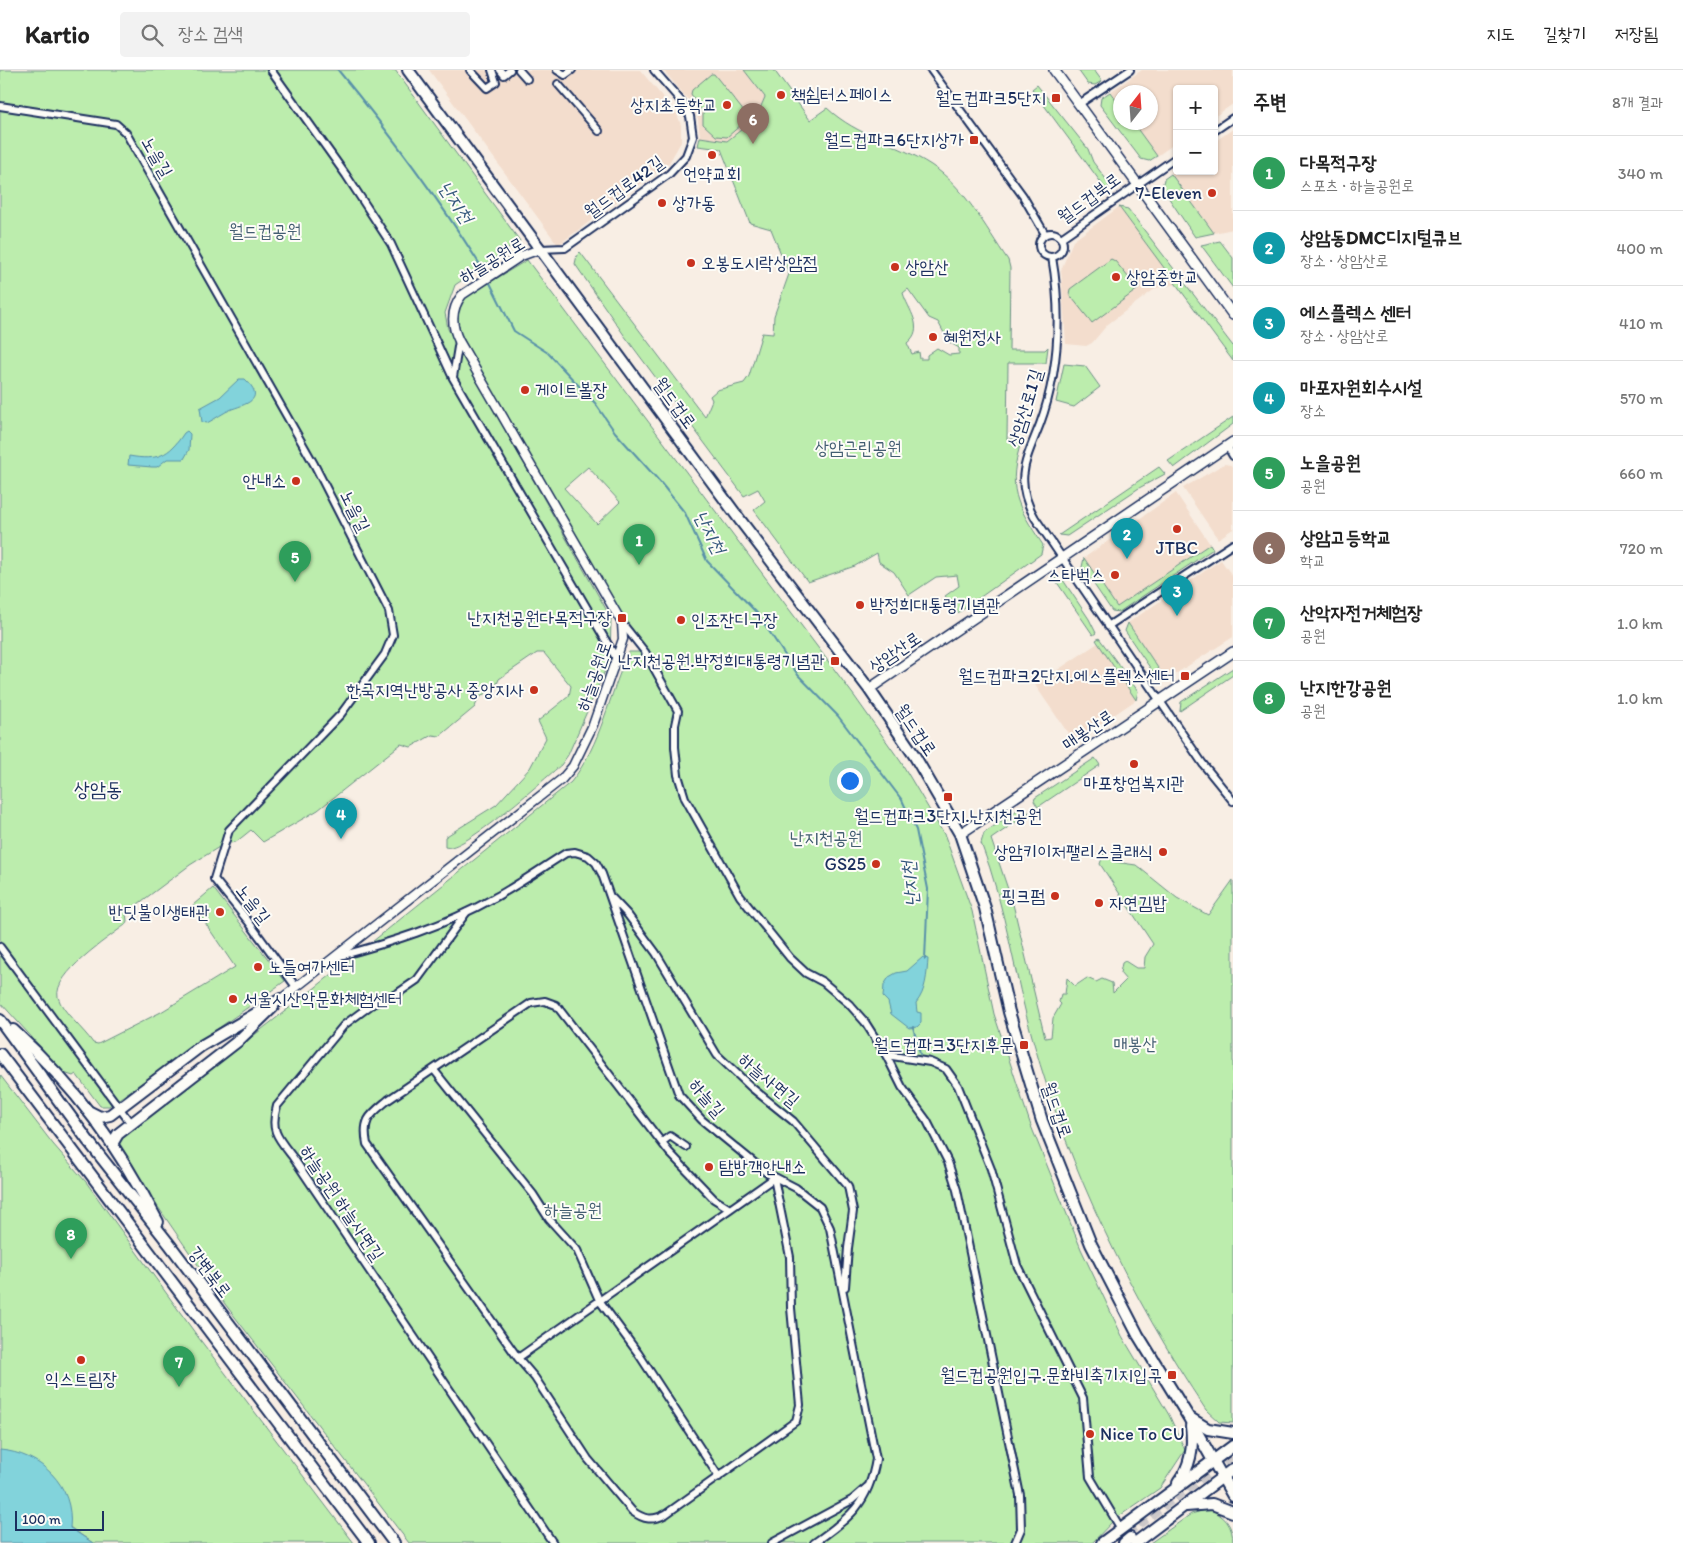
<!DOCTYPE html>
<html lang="ko">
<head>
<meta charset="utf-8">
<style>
  body { margin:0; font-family:Itim,"Poor Story",sans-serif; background:#f2f2f2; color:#222 }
  .controls { position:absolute; right:15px; top:15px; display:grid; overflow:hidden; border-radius:5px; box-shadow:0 1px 4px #0004 }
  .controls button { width:45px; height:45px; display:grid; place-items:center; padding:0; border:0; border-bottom:1px solid #e0e0e0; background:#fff; color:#222; font:25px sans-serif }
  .compass { position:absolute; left:1113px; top:15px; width:45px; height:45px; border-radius:50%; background:#fff; box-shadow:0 1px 4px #0004; rotate:17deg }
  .scale { position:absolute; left:15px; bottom:12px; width:89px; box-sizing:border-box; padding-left:5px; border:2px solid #1b2f5e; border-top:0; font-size:14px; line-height:18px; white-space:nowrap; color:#1b2f5e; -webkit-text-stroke:4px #fdfcf7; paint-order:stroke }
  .you { position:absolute; left:849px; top:710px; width:18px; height:18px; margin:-12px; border:4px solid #fff; border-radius:50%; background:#1a73e8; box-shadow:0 0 0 8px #1a73e833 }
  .badge { display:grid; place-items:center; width:32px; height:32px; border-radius:50%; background:#ea580c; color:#fff; font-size:16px; font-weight:700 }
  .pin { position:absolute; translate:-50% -41px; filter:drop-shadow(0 1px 2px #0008) }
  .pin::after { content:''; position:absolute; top:26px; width:18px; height:15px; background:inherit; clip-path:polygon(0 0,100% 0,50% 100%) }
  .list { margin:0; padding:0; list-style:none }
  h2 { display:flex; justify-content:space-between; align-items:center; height:65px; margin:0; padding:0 20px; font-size:21px }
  h2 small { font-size:16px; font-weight:400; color:#767676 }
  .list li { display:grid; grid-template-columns:32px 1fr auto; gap:15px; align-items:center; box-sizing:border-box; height:75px; padding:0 20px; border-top:1px solid #e0e0e0 }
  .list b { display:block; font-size:19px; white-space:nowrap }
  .list p { margin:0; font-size:16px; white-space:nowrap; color:#767676 }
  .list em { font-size:16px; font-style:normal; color:#767676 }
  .icon { flex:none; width:28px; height:28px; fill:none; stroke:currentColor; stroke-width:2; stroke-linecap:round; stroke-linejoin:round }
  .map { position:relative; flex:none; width:1233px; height:1473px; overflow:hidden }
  header { display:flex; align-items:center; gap:30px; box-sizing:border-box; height:70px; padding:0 25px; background:#fff; border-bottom:1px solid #e0e0e0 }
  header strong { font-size:24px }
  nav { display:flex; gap:28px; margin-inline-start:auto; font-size:18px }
  .search { width:350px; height:45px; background:#f2f2f2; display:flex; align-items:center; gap:12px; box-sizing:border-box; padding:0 18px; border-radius:5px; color:#767676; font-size:19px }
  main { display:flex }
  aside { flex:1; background:#fff }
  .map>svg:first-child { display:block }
  .built { fill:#f3ddcd }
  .green { fill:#bcedad; stroke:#6c8e86; fill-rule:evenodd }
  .water { fill:#82d3db; stroke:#5991a9 }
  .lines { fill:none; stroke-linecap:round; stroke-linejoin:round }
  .stream { stroke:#5991a9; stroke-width:2 }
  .primary-tunnel { stroke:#ccc8c9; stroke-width:10; stroke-dasharray:10 5; stroke-linecap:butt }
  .minor-casing { stroke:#1b2f5e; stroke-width:10 }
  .tertiary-casing { stroke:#1b2f5e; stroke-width:11 }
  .secondary-casing { stroke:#1b2f5e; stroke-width:12 }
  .primary-casing { stroke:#1b2f5e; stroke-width:14 }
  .trunk-casing { stroke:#1b2f5e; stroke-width:14 }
  .minor { stroke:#fdfcf7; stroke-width:6 }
  .tertiary { stroke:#fdfcf7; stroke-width:8 }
  .secondary { stroke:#fdfcf7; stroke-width:9 }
  .primary { stroke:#fdfcf7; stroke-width:10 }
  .trunk { stroke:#fdfcf7; stroke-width:10 }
  .poi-dot { fill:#c8321e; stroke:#fdfcf7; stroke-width:2 }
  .labels { text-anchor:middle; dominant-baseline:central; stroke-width:4; stroke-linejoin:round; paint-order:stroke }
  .poi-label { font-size:18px; fill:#1b2f5e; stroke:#fdfcf7; text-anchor:end }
  .street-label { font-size:18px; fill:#1b2f5e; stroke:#fdfcf7 }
  .park-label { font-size:18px; fill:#435e72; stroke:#fdfcf7 }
  .water-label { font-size:19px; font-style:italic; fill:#35587d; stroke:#fdfcf7 }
  .quarter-label { font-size:20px; fill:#1b2f5e; stroke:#fdfcf7 }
</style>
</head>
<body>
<header>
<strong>Kartio</strong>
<div class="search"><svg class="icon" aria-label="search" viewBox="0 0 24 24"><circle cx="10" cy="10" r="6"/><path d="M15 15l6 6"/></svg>장소 검색</div>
<nav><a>지도</a><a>길찾기</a><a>저장됨</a></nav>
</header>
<main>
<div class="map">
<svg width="1233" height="1473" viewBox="0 0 1233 1473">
  <rect width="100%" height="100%" fill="#f8eee4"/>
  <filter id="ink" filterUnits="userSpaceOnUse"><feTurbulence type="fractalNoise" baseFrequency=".02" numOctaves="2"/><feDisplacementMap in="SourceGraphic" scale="10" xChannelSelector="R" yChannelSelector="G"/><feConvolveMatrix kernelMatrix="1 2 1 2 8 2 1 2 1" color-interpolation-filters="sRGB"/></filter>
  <g filter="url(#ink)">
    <g class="built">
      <path d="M429,0H640L677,44L681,55V72L669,93L558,175Z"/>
      <path d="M663,0H744L765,27L756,48L727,71L700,67L698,49L691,33Z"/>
      <path d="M1142,0H1233V34L1214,47V19H1177V72L1157,86L1133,53L1150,52V22H1120V36L1110,22Z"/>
      <path d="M1233,59V159L1214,163L1171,104L1177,100L1214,101V72Z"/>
      <path d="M1119,137L1177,214L1156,218L1108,254L1092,273L1086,276L1066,274L1061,200L1073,171Z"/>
      <path d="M1224,394L1231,395L1233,399V459L1218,469L1183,418Z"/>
      <path d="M1176,423L1210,474L1117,537L1084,488Z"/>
      <path d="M1221,490L1233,507V567L1166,610L1128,553Z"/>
      <path d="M1098,573L1136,630L1074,672L1035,615Z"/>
    </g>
    <g class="green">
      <path d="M0,0H395L520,171L455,215L445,243L448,259L611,548L610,589L568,685L561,695C544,709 462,784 445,777V767L496,735L530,698L546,668L538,651L569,626L571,616L544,583H537L499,609L497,614L478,629L475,637L440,666L432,665L411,677L401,674L318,740L263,772L251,760L236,772L224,774L190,795L126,843L127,851L125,855C108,868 53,904 58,927C62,942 84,959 93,973L98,974L161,942L235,897L193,835L213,818L285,911L109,1036H100L76,1004L73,1006L64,1003L0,932Z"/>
      <path d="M744,0H774L810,50L827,38C858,67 897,73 931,95C965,117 985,157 1008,190L1010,198L1009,280H1045L1048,277L1046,293H1008L1007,369H1022C1006,419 1016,434 1043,475L1041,484L958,543L945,526L959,516L957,505L936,507L909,525L894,502L879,492L877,483L855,496L808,512L754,440L765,431L758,419L744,426L624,265L575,194L577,185L580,182L705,347L712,330L710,326L717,320L744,313L749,306L762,263L773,264L774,246L789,204L771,159L750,153L721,79L698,76L700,67L727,71L756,48L765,27ZM908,219L929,248L938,252L949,272L959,278V284L949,285L937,278L927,285V289H920L919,282L912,284L907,273C926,258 908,240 903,223Z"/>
      <path d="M1078,0H1094L1102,11L1095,15L1088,14Z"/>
      <path d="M711,4H714L749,48L727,67L716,66L703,54V43L691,24L692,20Z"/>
      <path d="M1037,15L1088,79L1093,92L1109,113L1108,122L1032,19Z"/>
      <path d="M1110,22L1120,36V52L1133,53L1157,86L1149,91L1141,89L1100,35L1101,28Z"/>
      <path d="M1171,104L1214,163L1195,167L1162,118L1164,109Z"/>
      <path d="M1119,137L1128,139L1233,276V291Z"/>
      <path d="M1220,171L1233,188V218L1201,175Z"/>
      <path d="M1111,189L1115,191L1138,219L1092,253L1069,224L1070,219Z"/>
      <path d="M527,190L855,627L901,692L945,766L972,841L994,944L1031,1056L1081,1179L1122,1266L1169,1345L1185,1380L1160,1418L1115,1449L1092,1473H409L225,1234L118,1079V1071L311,921L571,712C602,673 608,626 629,582H645L622,553L538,407L461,264C457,249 455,240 466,227ZM588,397L620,432L597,454L564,418Z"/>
      <path d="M1064,294L1085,296L1100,317L1074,337L1056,332Z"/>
      <path d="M1233,347V354L1174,398L1168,391Z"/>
      <path d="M1159,397L1165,404L1139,418L1067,466L1059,465Z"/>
      <path d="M1210,474L1213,479L1119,542L1112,541L1082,497L1084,488L1117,537Z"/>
      <path d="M1054,508L1063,510L1089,549L1096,563L1093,565Z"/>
      <path d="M1128,553L1166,610L1157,608L1125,561Z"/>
      <path d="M1099,568L1138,621L1136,630L1096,570Z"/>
      <path d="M1233,598V605L1180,641L1181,632Z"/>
      <path d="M1095,688L1100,695L1038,737L1034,731L1035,728Z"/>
      <path d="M1023,736L1029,743L991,769L1013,834L1045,968L1051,967L1053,948L1061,934L1059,932L1061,924H1065L1067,908L1075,916L1087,908L1096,912L1102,909L1112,913L1113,923L1126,910L1120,903L1122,893L1125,891L1136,898H1144L1145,887L1153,874L1100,794L1104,783L1115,792L1136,795L1177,828L1208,845L1233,810V1353L1219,1352L1206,1340C1130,1226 1070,1102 1033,970C1014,905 1006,837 981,773L984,763Z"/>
      <path d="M0,1005L53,1074L86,1112L198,1267L354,1473H93L58,1449L0,1403Z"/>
      <path d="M1209,1439C1225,1446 1233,1455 1233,1473H1150L1191,1444Z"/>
    </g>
    <g class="water">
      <path d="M239,309H245C265,328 250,333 232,339C224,342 215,349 207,353L202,352L200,338L220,327Z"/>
      <path d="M187,361L190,364L189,380L184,389H167L157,397H152L128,395L129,386C157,391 169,386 184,363Z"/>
      <path d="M923,887L928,889C927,904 926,921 916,933L917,942L921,943V953L917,957L909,958L891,944L888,932L883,927L884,915L889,907L896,903L907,901Z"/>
      <path d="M0,1380C40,1383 75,1415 70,1458L93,1473H0Z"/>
    </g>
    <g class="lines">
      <g class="stream">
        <path d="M338,0C393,67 442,133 487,206"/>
        <path d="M489,211L514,261L548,283L595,333L615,362L660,412L685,443L707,491L757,543L798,605L838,646L902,730L916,760L928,819L925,889"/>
        <path d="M913,957L920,984"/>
      </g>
      <path class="primary-tunnel" d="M1126,1463L1233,1384"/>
      <g class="minor-casing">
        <g id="minor">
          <path d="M271,0L346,105L391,174L453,308L616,588"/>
          <path d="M470,0L487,18L496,12L492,0"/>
          <path d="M500,0L504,5L510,0"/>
          <path d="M519,0L527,9"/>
          <path d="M557,0L565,5L572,0"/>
          <path d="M931,0L1023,126L1045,164"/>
          <path d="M558,14L599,61"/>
          <path d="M1079,34L1130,0"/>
          <path d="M0,36L116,54L126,63L314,394L389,541L393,565L385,584L341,644L229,760L214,809L248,851L296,917"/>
          <path d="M1214,61L1233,48"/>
          <circle cx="1051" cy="175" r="12"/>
          <path d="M1061,168L1177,87"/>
          <path d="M540,179L565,178L669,104L686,86L693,67L690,46L681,31L654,0"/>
          <path d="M1052,187C1059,227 1060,265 1053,305C1050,322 1046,338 1040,354C1026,390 1013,410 1035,448L1203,694L1233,731"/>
          <path d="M453,307L459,271"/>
          <path d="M1227,376L1233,386"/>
          <path d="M622,553L645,582L678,641L675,655V677L678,705L685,728L740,826L790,888L806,903L823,912L849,934L865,952L886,985L902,1017L927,1051L948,1092L957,1120L1020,1425L1021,1459L1015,1473"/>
          <path d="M1108,556L1233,474"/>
          <path d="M612,828L628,845L656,883L717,985L752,1018L793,1051L848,1116L853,1141L848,1178L845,1217"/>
          <path d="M466,843L417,910L398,923L371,935L344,955L277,1036C270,1060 277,1067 292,1086L553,1473"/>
          <path d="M0,877L132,1055"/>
          <path d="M336,887C389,873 445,856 494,828C518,815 542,798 566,783L575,782L588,786L596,793L602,804L679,1025L702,1050L767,1103L796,1118L820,1137L830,1158L876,1389C869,1433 849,1449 814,1473"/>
          <path d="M886,985L930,992L946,999L958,1016L991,1099L1017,1195L1083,1328L1090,1407L1121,1459"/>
          <path d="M434,1000L533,1124L549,1149L577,1180L599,1230L638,1283L719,1407"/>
          <path d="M662,1072L670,1066L686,1077"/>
          <path d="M518,1288L774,1108L790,1187L791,1238L800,1335L796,1351L666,1444C653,1451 644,1450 632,1441L588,1389L535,1308L518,1288L367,1074C362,1049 370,1045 388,1030L531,933L545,931L556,935L669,1082L714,1129L730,1139"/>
          <path d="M772,1473L852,1430L867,1417"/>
        </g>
      </g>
      <g class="tertiary-casing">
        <path id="tertiary" d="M281,929L562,709L573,696L593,655L623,569L622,553L459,271C451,255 451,239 462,225L521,186L540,179"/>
      </g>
      <g class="secondary-casing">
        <g id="secondary">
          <path d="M1054,0L1233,245"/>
          <path d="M869,619L1233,372"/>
          <path d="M960,764L1233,582"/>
        </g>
      </g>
      <g class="primary-casing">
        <g id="primary">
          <path d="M408,0L740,450L869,619L914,685L960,764L985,838L1009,942L1042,1051L1091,1174L1138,1265L1189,1348L1233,1426"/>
          <path d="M1190,1348L1208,1359L1233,1363"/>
          <path d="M1178,1413C1190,1397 1194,1377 1191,1356"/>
          <path d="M1186,1436L1212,1434L1233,1442"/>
          <path d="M1102,1473L1233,1376"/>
          <path d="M1124,1473L1130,1468"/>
          <path d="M1135,1473L1233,1399"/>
        </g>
      </g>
      <g class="trunk-casing">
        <g id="trunk">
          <path d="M0,950L89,1072L170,1175L394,1473"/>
          <path d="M13,960C76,1017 119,1077 158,1152"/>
          <path d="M0,984L369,1473"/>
          <path d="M90,1042L100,1047L110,1045L201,976L281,929"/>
          <path d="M112,1074L118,1064L238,971L273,937"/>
        </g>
      </g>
      <use href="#minor" class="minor"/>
      <use href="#tertiary" class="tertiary"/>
      <use href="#secondary" class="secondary"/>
      <use href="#primary" class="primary"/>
      <use href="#trunk" class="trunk"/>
    </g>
  </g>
  <g class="poi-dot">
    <circle cx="781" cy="25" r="5"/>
    <rect x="1051" y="23" width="10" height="10" rx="2.5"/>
    <circle cx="727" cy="35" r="5"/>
    <rect x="969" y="65" width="10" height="10" rx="2.5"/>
    <circle cx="712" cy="85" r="5"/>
    <circle cx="1212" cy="123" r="5"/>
    <circle cx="662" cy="133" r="5"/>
    <circle cx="691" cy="193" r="5"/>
    <circle cx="895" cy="197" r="5"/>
    <circle cx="1116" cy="207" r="5"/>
    <circle cx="933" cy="267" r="5"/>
    <circle cx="525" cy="320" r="5"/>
    <circle cx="296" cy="411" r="5"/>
    <circle cx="1177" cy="459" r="5"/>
    <circle cx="1115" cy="505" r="5"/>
    <circle cx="860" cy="535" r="5"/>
    <rect x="617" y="543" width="10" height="10" rx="2.5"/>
    <circle cx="681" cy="550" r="5"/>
    <rect x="830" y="586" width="10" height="10" rx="2.5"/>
    <rect x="1180" y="601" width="10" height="10" rx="2.5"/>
    <circle cx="534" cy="620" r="5"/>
    <circle cx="1134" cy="694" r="5"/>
    <rect x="943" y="722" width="10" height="10" rx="2.5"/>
    <circle cx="1163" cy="782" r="5"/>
    <circle cx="876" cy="794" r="5"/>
    <circle cx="1055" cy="826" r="5"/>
    <circle cx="1099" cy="833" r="5"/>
    <circle cx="220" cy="842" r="5"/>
    <circle cx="258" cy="897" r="5"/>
    <circle cx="233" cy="929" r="5"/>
    <rect x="1019" y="970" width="10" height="10" rx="2.5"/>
    <circle cx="709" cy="1097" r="5"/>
    <circle cx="81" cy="1290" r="5"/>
    <rect x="1167" y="1300" width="10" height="10" rx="2.5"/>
    <circle cx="1090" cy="1364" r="5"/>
  </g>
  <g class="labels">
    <g class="poi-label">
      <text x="791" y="25" text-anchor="start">책쉼터스페이스</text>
      <text x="1046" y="28">월드컵파크5단지</text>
      <text x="717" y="35">상지초등학교</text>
      <text x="964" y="70">월드컵파크6단지상가</text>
      <text x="712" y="104" text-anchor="middle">언약교회</text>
      <text x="1202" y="123">7-Eleven</text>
      <text x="672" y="133" text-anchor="start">상가동</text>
      <text x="701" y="193" text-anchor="start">오봉도시락상암점</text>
      <text x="905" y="197" text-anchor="start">상암산</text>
      <text x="1126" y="207" text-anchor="start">상암중학교</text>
      <text x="943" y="267" text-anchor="start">혜원정사</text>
      <text x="535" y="320" text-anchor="start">게이트볼장</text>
      <text x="286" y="411">안내소</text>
      <text x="1177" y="478" text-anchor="middle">JTBC</text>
      <text x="1105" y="505">스타벅스</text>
      <text x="870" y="535" text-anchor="start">박정희대통령기념관</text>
      <text x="612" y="548">난지천공원다목적구장</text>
      <text x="691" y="550" text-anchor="start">인조잔디구장</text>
      <text x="825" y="591">난지천공원.박정희대통령기념관</text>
      <text x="1175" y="606">월드컵파크2단지.에스플렉스센터</text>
      <text x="524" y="620">한국지역난방공사 중앙지사</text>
      <text x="1134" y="713" text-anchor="middle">마포창업복지관</text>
      <text x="948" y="746" text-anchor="middle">월드컵파크3단지.난지천공원</text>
      <text x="1153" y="782">상암키이저팰리스클래식</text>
      <text x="866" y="794">GS25</text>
      <text x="1045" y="826">핑크펌</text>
      <text x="1109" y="833" text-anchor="start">자연김밥</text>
      <text x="210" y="842">반딧불이생태관</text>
      <text x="268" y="897" text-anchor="start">노들여가센터</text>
      <text x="243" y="929" text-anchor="start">서울시산악문화체험센터</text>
      <text x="1014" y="975">월드컵파크3단지후문</text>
      <text x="719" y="1097" text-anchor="start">탐방객안내소</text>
      <text x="1162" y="1305">월드컵공원입구.문화비축기지입구</text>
      <text x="81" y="1309" text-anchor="middle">익스트림장</text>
      <text x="1100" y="1364" text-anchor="start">Nice To CU</text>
    </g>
    <g class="street-label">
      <text transform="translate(157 87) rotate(60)">노을길</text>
      <text transform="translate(624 117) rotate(-36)">월드컵로42길</text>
      <text transform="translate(1089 128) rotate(-36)">월드컵북로</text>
      <text transform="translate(492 190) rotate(-31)">하늘공원로</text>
      <text transform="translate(675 333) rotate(54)">월드컵로</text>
      <text transform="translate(1025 338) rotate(-73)">상암산로1길</text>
      <text transform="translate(355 441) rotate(63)">노을길</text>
      <text transform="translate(895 582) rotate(-34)">상암산로</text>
      <text transform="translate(594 606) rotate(-71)">하늘공원로</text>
      <text transform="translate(916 660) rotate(56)">월드컵로</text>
      <text transform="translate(1088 660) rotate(-34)">매봉산로</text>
      <text transform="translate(253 834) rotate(52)">노을길</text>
      <text transform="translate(769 1010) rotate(40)">하늘사면길</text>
      <text transform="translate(707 1028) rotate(49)">하늘길</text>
      <text transform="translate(1057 1040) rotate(71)">월드컵로</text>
      <text transform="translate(342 1133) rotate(56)">하늘공원 하늘사면길</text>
      <text transform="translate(210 1202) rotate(53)">강변북로</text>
    </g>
    <g class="park-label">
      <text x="265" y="161">월드컵공원</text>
      <text x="858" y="378">상암근린공원</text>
      <text x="826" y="768">난지천공원</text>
      <text x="1135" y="974">매봉산</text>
      <text x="573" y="1140">하늘공원</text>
    </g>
    <g class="water-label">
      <text transform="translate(456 132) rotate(56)">난지천</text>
      <text transform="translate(710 462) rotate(62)">난지천</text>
      <text transform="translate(910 814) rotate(-96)">난지천</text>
    </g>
    <g class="quarter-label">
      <text x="98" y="719">상암동</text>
    </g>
  </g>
</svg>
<div class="controls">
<button>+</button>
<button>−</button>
</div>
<svg class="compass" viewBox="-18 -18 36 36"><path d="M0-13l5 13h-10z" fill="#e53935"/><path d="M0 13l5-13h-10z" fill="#767676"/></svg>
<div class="scale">100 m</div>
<div class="you"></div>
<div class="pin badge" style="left:639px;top:495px;background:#2e9e5b">1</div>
<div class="pin badge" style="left:1127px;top:489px;background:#0f9aa8">2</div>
<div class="pin badge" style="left:1177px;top:546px;background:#0f9aa8">3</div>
<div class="pin badge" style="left:341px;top:769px;background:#0f9aa8">4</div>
<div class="pin badge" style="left:295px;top:512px;background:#2e9e5b">5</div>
<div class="pin badge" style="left:753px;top:74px;background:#8d6e63">6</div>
<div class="pin badge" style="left:179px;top:1317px;background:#2e9e5b">7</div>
<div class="pin badge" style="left:71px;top:1189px;background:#2e9e5b">8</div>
</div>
<aside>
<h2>주변<small>8개 결과</small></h2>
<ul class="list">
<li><span class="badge" style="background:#2e9e5b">1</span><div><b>다목적구장</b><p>스포츠 · 하늘공원로</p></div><em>340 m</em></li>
<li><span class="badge" style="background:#0f9aa8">2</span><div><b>상암동DMC디지털큐브</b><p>장소 · 상암산로</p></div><em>400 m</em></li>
<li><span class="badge" style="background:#0f9aa8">3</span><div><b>에스플렉스 센터</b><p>장소 · 상암산로</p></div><em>410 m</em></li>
<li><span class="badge" style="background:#0f9aa8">4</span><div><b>마포자원회수시설</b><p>장소</p></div><em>570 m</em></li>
<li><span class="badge" style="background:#2e9e5b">5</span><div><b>노을공원</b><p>공원</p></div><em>660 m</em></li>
<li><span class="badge" style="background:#8d6e63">6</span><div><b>상암고등학교</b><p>학교</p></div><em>720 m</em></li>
<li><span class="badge" style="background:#2e9e5b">7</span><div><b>산악자전거체험장</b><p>공원</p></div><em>1.0 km</em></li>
<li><span class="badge" style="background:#2e9e5b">8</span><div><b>난지한강공원</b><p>공원</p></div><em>1.0 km</em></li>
</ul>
</aside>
</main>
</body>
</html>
